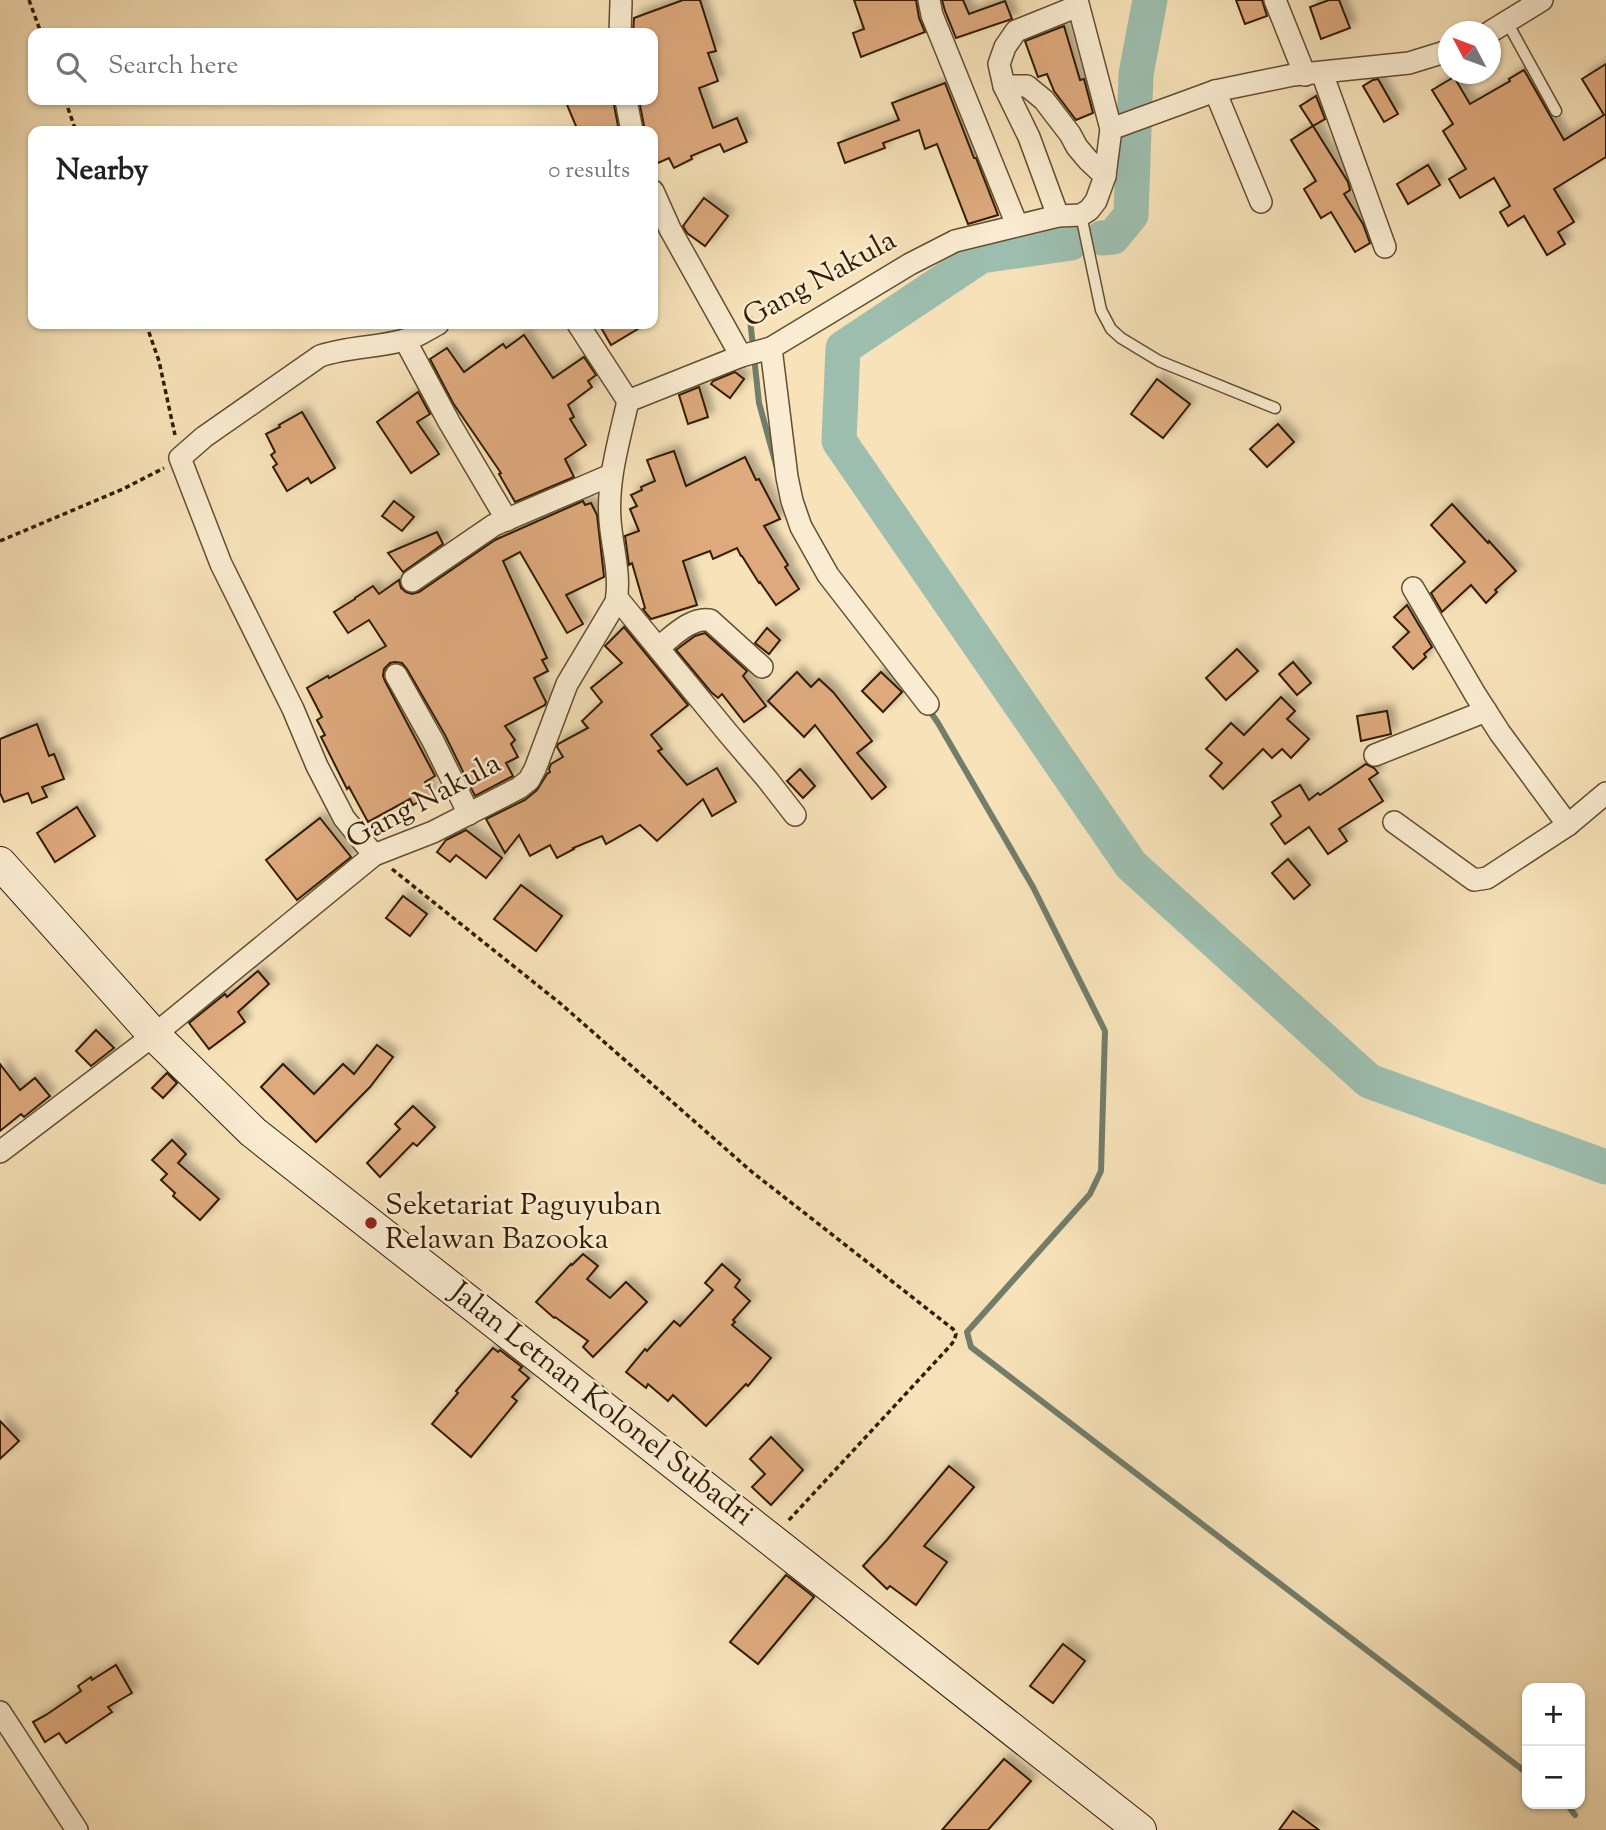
<!DOCTYPE html>
<html lang="en">
<head>
<meta charset="utf-8">
<style>
  body { margin:0; font-family:"Sorts Mill Goudy",serif; background:#f2f2f2; color:#202124 }
  .controls { position:absolute; right:21px; bottom:21px; display:grid; overflow:hidden; border-radius:14px; box-shadow:0 2px 5px #0004 }
  .controls button { width:63px; height:63px; display:grid; place-items:center; padding:0; border:0; border-bottom:2px solid #e0e0e0; background:#fff; color:#202124; font:35px sans-serif }
  .compass { position:absolute; left:1438px; top:21px; width:63px; height:63px; border-radius:50%; background:#fff; box-shadow:0 2px 5px #0004; rotate:311deg }
  .list { margin:0; padding:0; list-style:none }
  h2 { display:flex; justify-content:space-between; align-items:center; height:91px; margin:0; padding:0 28px; font-size:30px }
  h2 small { font-size:23px; font-weight:400; color:#757577 }
  .icon { flex:none; width:38px; height:38px; fill:none; stroke:currentColor; stroke-width:2; stroke-linecap:round; stroke-linejoin:round }
  .map { position:relative; flex:none; width:1606px; height:1830px; overflow:hidden }
  .search { position:absolute; background:#fff; box-shadow:0 2px 5px #0004; left:28px; top:28px; width:630px; height:77px; display:flex; align-items:center; gap:18px; box-sizing:border-box; padding:0 24px; border-radius:14px; color:#757577; font-size:26px }
  .panel { position:absolute; background:#fff; box-shadow:0 2px 5px #0004; left:28px; top:126px; width:630px; height:203px; border-radius:14px }
  .map>svg:first-child { display:block }
  .lines { fill:none; stroke-linecap:round; stroke-linejoin:round }
  .stream { stroke:#727d6a; stroke-width:6 }
  .river { stroke:#9dbeaf; stroke-width:35 }
  .building { fill:#dda97d; stroke:#311c03; stroke-width:2; filter:url(#shadow) }
  .lane-casing { stroke:#624e30; stroke-width:13 }
  .street-casing { stroke:#624e30; stroke-width:24 }
  .secondary-casing { stroke:#311c03; stroke-width:34 }
  .path { stroke:#311c03; stroke-width:3.5; stroke-dasharray:5 3.5; stroke-linecap:butt }
  .lane { stroke:#faecd2; stroke-width:10 }
  .street { stroke:#faecd2; stroke-width:21 }
  .secondary { stroke:#faecd2; stroke-width:32 }
  .poi-dot { fill:#8f2418; stroke:#faecd2; stroke-width:2.5 }
  .labels { text-anchor:middle; dominant-baseline:central; stroke-width:5; stroke-linejoin:round; paint-order:stroke }
  .street-label { font-size:30px; fill:#311c03; stroke:#faecd2 }
  .poi-label { font-size:30px; fill:#311c03; stroke:#faecd2; text-anchor:start }
</style>
</head>
<body>
<div class="map">
<svg width="1606" height="1830" viewBox="0 0 1606 1830">
  <defs>
    <filter id="shadow"><feDropShadow dx="6" dy="-6" stdDeviation="3.5" flood-color="#0004"/></filter>
  </defs>
  <rect width="100%" height="100%" fill="#f7e2b9"/>
  <filter id="stains"><feTurbulence type="fractalNoise" baseFrequency=".00286" numOctaves="4"/><feColorMatrix values="0 0 0 0 .2 0 0 0 0 .09 0 0 0 0 .02 0 0 0 .5 -.17"/></filter>
  <radialGradient id="worn" r=".72"><stop offset=".6" stop-color="#630" stop-opacity="0"/><stop offset="1" stop-color="#630" stop-opacity=".3"/></radialGradient>
  <g class="lines">
    <g class="stream">
      <path d="M750,319L759,403L778,472"/>
      <path d="M927,707L938,723L1033,887L1105,1031L1101,1171L1090,1194L967,1332L971,1347L1527,1773"/>
      <path d="M1567,1804L1575,1815"/>
    </g>
    <g class="river">
      <path d="M1102,238L1113,237L1131,215L1136,74L1150,0"/>
      <path d="M1071,243L981,256L843,348L839,441L1131,865L1369,1081L1606,1167"/>
    </g>
  </g>
  <g class="building">
    <path d="M683,0H700L716,51L708,53L718,81L699,88L713,128L737,118L747,142L724,152L720,144L691,156L692,159L674,168L669,158L658,163L653,152V131H645L639,100H653V33H633L634,18Z"/>
    <path d="M854,0H916L919,18L925,32L861,57L853,33L864,29Z"/>
    <path d="M942,0H963L969,14L1005,1L1012,19L956,38L945,11Z"/>
    <path d="M1236,0H1262L1267,16L1245,24Z"/>
    <path d="M1329,0H1339L1350,28L1321,39L1310,7Z"/>
    <path d="M1064,26L1080,80L1084,79L1093,113L1076,120L1054,91L1047,74L1038,77L1025,41Z"/>
    <path d="M1606,64V157L1554,189L1574,222L1558,232L1565,244L1547,255L1524,216L1508,226L1500,212L1510,206L1494,178L1460,198L1449,179L1466,169L1443,131L1453,124L1432,90L1454,77L1470,104L1510,81L1509,79L1524,70L1564,140L1604,115L1582,79Z"/>
    <path d="M1378,79L1398,114L1384,122L1363,86L1373,80Z"/>
    <path d="M945,83L974,158H976L998,215L968,224L937,144L925,149L919,130L883,143L885,148L845,163L838,143L899,120L892,103Z"/>
    <path d="M1316,96L1325,119L1313,126L1300,106Z"/>
    <path d="M565,100H613L619,131H578Z"/>
    <path d="M1313,126L1348,182L1350,190L1344,194L1363,224L1370,243L1355,252L1331,212L1321,218L1304,189L1316,181L1291,140Z"/>
    <path d="M1428,165L1440,185L1408,204L1397,184Z"/>
    <path d="M704,198L728,216L705,246L687,233L683,226Z"/>
    <path d="M599,324H646L611,345Z"/>
    <path d="M524,335L553,378L584,357L596,375L588,381L592,387L568,405L574,417L570,419L586,445L565,459L574,477L515,502L499,474L501,473L453,403L430,359L447,348L464,372L503,344L506,348Z"/>
    <path d="M735,372L744,379L730,398L711,384L713,381Z"/>
    <path d="M1157,379L1190,404L1163,438L1131,414Z"/>
    <path d="M699,387L708,417L688,424L679,395Z"/>
    <path d="M418,392L430,414L417,422L439,454L411,473L377,422Z"/>
    <path d="M302,412L335,468L311,483L308,478L287,491L273,467L277,464L271,455L275,452L266,434L280,427L279,425Z"/>
    <path d="M1278,424L1294,442L1267,467L1250,449Z"/>
    <path d="M674,451L686,486L745,457L756,480L759,479L780,519L764,526L788,565L785,567L799,589L776,605L760,582L759,583L742,556H741L737,548L713,559L710,551L683,561L697,605L651,619L643,609L645,608L632,563L629,565L625,536L639,531L630,509L637,506L631,495L642,490L641,487L655,481L647,460Z"/>
    <path d="M394,501L414,517L402,531L382,516Z"/>
    <path d="M583,501L585,505L591,503L597,515L604,577L566,595L583,624L567,633L520,552L503,561L547,658L542,660L548,671L534,678L546,702L545,705L505,726L515,740L511,744L518,757L506,763L513,776L475,796L445,735L407,669L402,663L395,662L390,663L384,669L383,676L385,681L435,776L425,782L432,794L413,805L410,799L368,822L349,787L347,789L321,737L325,735L317,720L322,717L307,688L328,676L329,678L386,646L369,620L348,633L334,612L355,599V598L373,586L379,594L399,580L401,588L406,592L412,594L419,592L495,540Z"/>
    <path d="M1452,504L1488,543L1489,541L1516,571L1495,590L1497,592L1486,603L1471,585L1442,612L1431,593L1465,562L1431,525Z"/>
    <path d="M437,532L443,544L403,572L388,553Z"/>
    <path d="M1407,605L1432,647L1424,654L1426,657L1413,669L1393,647L1409,632L1394,617Z"/>
    <path d="M624,627L688,705L651,735L662,749L658,751L687,785L717,768L736,802L712,816L703,799L657,841L640,825L606,844L602,836L573,848L574,849L557,858L550,845L530,856L519,835L505,853L486,819L525,800L537,790L547,774L550,772L549,769L551,764L563,757L557,747L558,744L588,728L582,721L602,702L591,688L622,663L605,646Z"/>
    <path d="M767,628L780,640L769,654L755,643Z"/>
    <path d="M705,633L747,671L743,676L766,706L744,722L722,694L718,698L711,692L676,650L695,636Z"/>
    <path d="M1237,649L1258,671L1226,700L1206,678Z"/>
    <path d="M1293,662L1311,683L1297,695L1279,674Z"/>
    <path d="M797,672L811,687L819,679L833,692L872,741L857,753L886,787L872,799L815,725L804,737L768,701Z"/>
    <path d="M881,672L902,692L883,712L862,691Z"/>
    <path d="M1281,697L1295,711L1287,719L1309,739L1291,758L1282,749L1272,758L1263,749L1223,789L1210,776L1222,763L1206,749L1231,723L1244,735Z"/>
    <path d="M1387,711L1391,734L1361,741L1357,716Z"/>
    <path d="M37,724L49,756L54,754L64,779L42,787L47,797L32,803L28,793L4,802L0,793V739Z"/>
    <path d="M1366,764L1374,768L1378,773L1369,779L1383,801L1339,829L1347,841L1328,854L1309,827L1285,844L1271,824L1281,816L1272,802L1300,785L1309,800L1318,793L1320,795Z"/>
    <path d="M800,769L815,786L803,798L787,781Z"/>
    <path d="M77,807L95,836L55,862L37,833Z"/>
    <path d="M320,818L351,857L297,900L266,860Z"/>
    <path d="M466,830L502,858L486,878L456,855L450,862L437,852L446,840Z"/>
    <path d="M1288,859L1310,885L1294,899L1272,873Z"/>
    <path d="M521,885L562,916L536,951L494,919Z"/>
    <path d="M403,896L427,914L410,936L386,918Z"/>
    <path d="M258,971L269,984L238,1012L245,1022L209,1049L189,1023L225,994L227,997Z"/>
    <path d="M96,1030L114,1048L91,1066L76,1051Z"/>
    <path d="M377,1045L393,1057L370,1087L316,1142L261,1087L283,1064L314,1094L343,1064L354,1074Z"/>
    <path d="M0,1064L20,1090L35,1078L50,1096L24,1117L21,1114L0,1131Z"/>
    <path d="M167,1073L177,1083L163,1098L152,1088Z"/>
    <path d="M413,1106L435,1127L417,1146L413,1143L380,1177L367,1163L400,1129L395,1124Z"/>
    <path d="M172,1140L186,1154L178,1163L219,1199L200,1220L173,1196L175,1193L161,1180L167,1174L152,1160Z"/>
    <path d="M583,1254L598,1266L587,1279L610,1298L626,1282L647,1302L593,1357L583,1347L588,1341L555,1317L554,1318L536,1302L571,1264L572,1265Z"/>
    <path d="M722,1264L740,1280L735,1287L750,1301L733,1320L735,1322L732,1325L771,1358L748,1386L746,1384L706,1426L673,1395L668,1401L648,1384L646,1388L626,1372L645,1349L647,1351L674,1321L680,1326L713,1290L705,1283Z"/>
    <path d="M493,1348L498,1352L500,1350L522,1367L519,1370L529,1378L512,1397L517,1401L471,1457L432,1424L458,1393L456,1391Z"/>
    <path d="M0,1421L19,1441L0,1459Z"/>
    <path d="M771,1437L803,1470L771,1505L752,1487L765,1474L750,1459Z"/>
    <path d="M949,1466L974,1487L924,1546L947,1562L916,1605L890,1586L887,1589L863,1566L886,1541Z"/>
    <path d="M786,1575L814,1597L758,1664L730,1642Z"/>
    <path d="M1063,1644L1085,1661L1053,1703L1030,1686Z"/>
    <path d="M116,1665L132,1693L108,1707L112,1712L66,1743L59,1733L45,1742L33,1722L46,1715L81,1691L78,1686L91,1677L92,1680Z"/>
    <path d="M1004,1759L1031,1781L988,1830H942Z"/>
    <path d="M1293,1811L1319,1830H1279Z"/>
  </g>
  <g class="lines">
    <g class="lane-casing">
      <g id="lane">
        <path d="M1507,22L1556,111"/>
        <path d="M1081,215L1101,310L1111,329L1121,338L1159,361L1275,408"/>
      </g>
    </g>
    <g class="street-casing">
      <g id="street">
        <path d="M929,0L932,15L1017,225"/>
        <path d="M1077,0L1111,129"/>
        <path d="M1275,0L1305,75"/>
        <path d="M1490,32L1542,0"/>
        <path d="M620,33L621,2"/>
        <path d="M1322,73L1385,247"/>
        <path d="M1004,86H1027L1044,100L1070,134L1077,147L1088,160L1105,176"/>
        <path d="M1215,91L1261,202"/>
        <path d="M626,100L632,131"/>
        <path d="M653,191L670,229L741,356"/>
        <path d="M1058,216L1029,137L1004,86L999,64L1005,47L1016,31L1078,6"/>
        <path d="M578,324L628,401"/>
        <path d="M405,340L449,422L507,520"/>
        <path d="M771,348L787,477L792,501L801,527L828,575L928,704"/>
        <path d="M412,581L494,525L611,475"/>
        <path d="M1413,588L1475,694L1500,733L1568,825"/>
        <path d="M617,598L727,732L767,779L795,815"/>
        <path d="M659,647C673,636 691,617 710,620L762,667"/>
        <path d="M396,675L433,741L469,814"/>
        <path d="M1375,755L1486,711"/>
        <path d="M1394,822L1474,880L1487,878L1568,825L1606,793"/>
        <path d="M374,855L344,818L317,766L293,709L221,564L180,458L204,437L320,356C349,346 379,348 408,339C419,336 428,329 438,324"/>
        <path d="M0,1152L154,1035L374,855L433,832L519,788L529,780L535,769L567,684L616,602C621,574 612,548 610,520C607,480 619,441 628,401L741,356L771,348L910,264L955,241L1058,216L1081,215L1089,210L1096,201L1105,176L1111,129L1215,91L1293,75L1409,63L1448,51"/>
        <path d="M0,1712L77,1830"/>
      </g>
    </g>
    <g class="secondary-casing">
      <path id="secondary" d="M0,863L154,1035L253,1132L1140,1830"/>
    </g>
    <g class="path">
      <path d="M29,0L41,33"/>
      <path d="M65,100L76,131"/>
      <path d="M146,324L159,361L175,435"/>
      <path d="M0,541L123,489L164,468"/>
      <path d="M392,869L561,1004L752,1172L953,1329L956,1334L954,1341L950,1346L788,1521"/>
    </g>
    <use href="#lane" class="lane"/>
    <use href="#street" class="street"/>
    <use href="#secondary" class="secondary"/>
  </g>
  <circle class="poi-dot" cx="371" cy="1223" r="7"/>
  <g class="labels">
    <g class="street-label">
      <text transform="translate(820 280) rotate(-29)">Gang Nakula</text>
      <text transform="translate(424 802) rotate(-28)">Gang Nakula</text>
      <text transform="translate(601 1405) rotate(38)">Jalan Letnan Kolonel Subadri</text>
    </g>
    <g class="poi-label">
      <text x="385" y="1206">Seketariat Paguyuban<tspan x="385" dy="34">Relawan Bazooka</tspan></text>
    </g>
  </g>
  <rect width="100%" height="100%" filter="url(#stains)"/>
  <rect width="100%" height="100%" fill="url(#worn)"/>
</svg>
<div class="controls">
<button>+</button>
<button>−</button>
</div>
<svg class="compass" viewBox="-18 -18 36 36"><path d="M0-13l5 13h-10z" fill="#e53935"/><path d="M0 13l5-13h-10z" fill="#757577"/></svg>
<div class="search"><svg class="icon" aria-label="search" viewBox="0 0 24 24"><circle cx="10" cy="10" r="6"/><path d="M15 15l6 6"/></svg>Search here</div>
<section class="panel">
<h2>Nearby<small>0 results</small></h2>
<ul class="list">
</ul>
</section>
</div>
</body>
</html>
